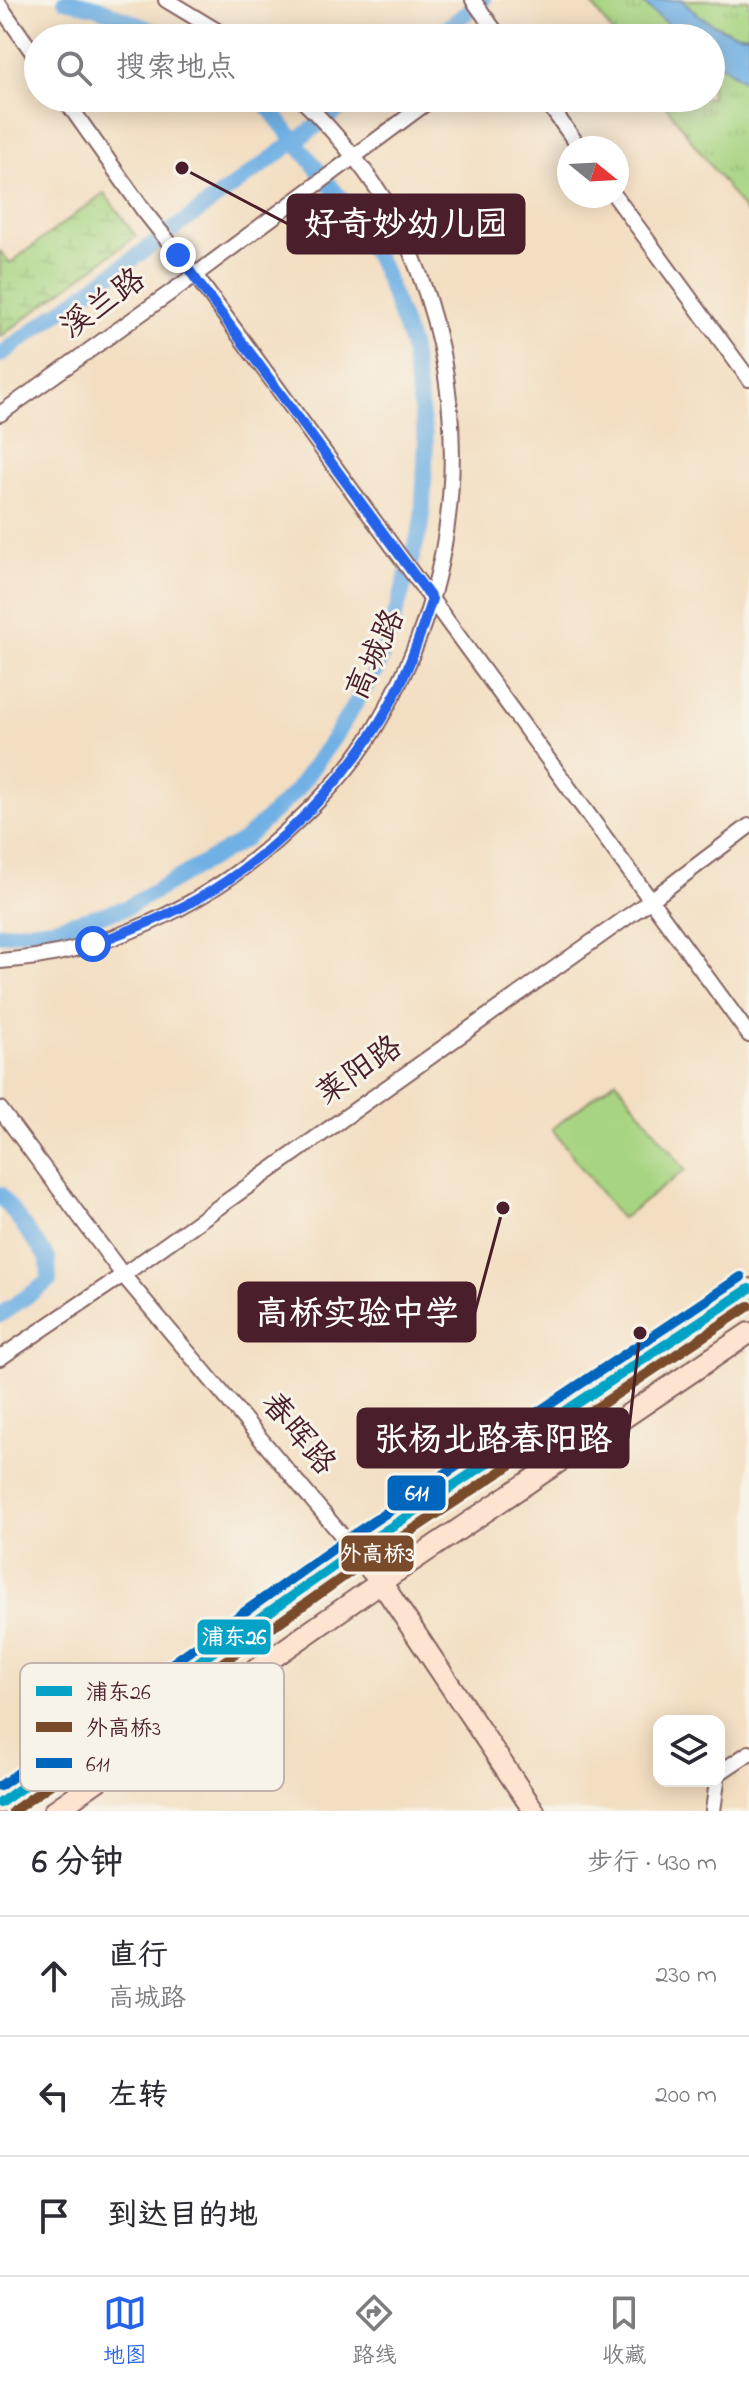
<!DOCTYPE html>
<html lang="zh">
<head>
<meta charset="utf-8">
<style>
  body { margin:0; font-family:"Indie Flower","LXGW WenKai TC",sans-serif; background:#f7f7f7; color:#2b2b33 }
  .controls { position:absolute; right:24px; bottom:24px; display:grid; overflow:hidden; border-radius:16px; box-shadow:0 4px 20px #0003 }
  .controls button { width:72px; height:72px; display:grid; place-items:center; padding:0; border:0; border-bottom:2px solid #e1e1e2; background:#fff; color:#2b2b33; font:40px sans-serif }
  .compass { position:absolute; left:557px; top:136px; width:72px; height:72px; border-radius:50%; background:#fff; box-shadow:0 4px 20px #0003; rotate:108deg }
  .stop { position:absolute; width:24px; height:24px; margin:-18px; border:6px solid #2563eb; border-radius:50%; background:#fff }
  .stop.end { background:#2563eb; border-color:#fff; box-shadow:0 2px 8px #0008 }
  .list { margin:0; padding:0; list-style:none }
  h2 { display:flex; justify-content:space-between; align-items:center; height:104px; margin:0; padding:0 32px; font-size:34px }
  h2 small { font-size:26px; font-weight:400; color:#7c7c81 }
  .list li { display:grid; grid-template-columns:52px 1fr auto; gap:24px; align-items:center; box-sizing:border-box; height:120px; padding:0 32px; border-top:2px solid #e1e1e2 }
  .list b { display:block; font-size:30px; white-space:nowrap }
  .list p { margin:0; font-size:26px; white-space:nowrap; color:#7c7c81 }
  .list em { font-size:26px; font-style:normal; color:#7c7c81 }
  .icon { flex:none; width:44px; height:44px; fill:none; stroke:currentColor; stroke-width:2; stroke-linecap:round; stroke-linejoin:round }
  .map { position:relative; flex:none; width:749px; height:1811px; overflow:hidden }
  .search { position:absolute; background:#fff; box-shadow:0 4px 20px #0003; left:24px; right:24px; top:24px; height:88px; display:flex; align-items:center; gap:20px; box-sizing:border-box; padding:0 28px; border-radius:44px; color:#7c7c81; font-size:30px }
  .sheet { height:464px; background:#fff }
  nav { display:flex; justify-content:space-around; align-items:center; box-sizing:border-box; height:112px; border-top:2px solid #e1e1e2; background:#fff; font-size:22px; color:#7c7c81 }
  nav a { display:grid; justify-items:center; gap:4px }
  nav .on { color:#2563eb }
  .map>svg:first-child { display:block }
  .wetland { fill:url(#wetland-marsh); stroke:#787a56; stroke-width:2 }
  .park { fill:url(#park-tufts); stroke:#787a56; stroke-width:2 }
  .pitch { fill:#a7d482; stroke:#787a56; stroke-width:2 }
  .water { fill:#6fb0e4; stroke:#5c6888; stroke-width:2 }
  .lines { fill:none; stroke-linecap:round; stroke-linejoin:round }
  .canal { stroke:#6fb0e4; stroke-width:16 }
  .minor-casing { stroke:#856260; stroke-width:18 }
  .secondary-casing { stroke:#856260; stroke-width:24 }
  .minor { stroke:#fff; stroke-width:14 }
  .secondary { stroke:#fde4d1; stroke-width:20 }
  .bus-1-casing { stroke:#f7f3e8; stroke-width:16 }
  .bus-2-casing { stroke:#f7f3e8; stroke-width:16 }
  .bus-3-casing { stroke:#f7f3e8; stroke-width:16 }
  .bus-1 { stroke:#04a2c6; stroke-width:10 }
  .bus-2 { stroke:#7a4b2a; stroke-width:10 }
  .bus-3 { stroke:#0065bd; stroke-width:10 }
  .route { stroke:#2563eb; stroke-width:10 }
  .labels { text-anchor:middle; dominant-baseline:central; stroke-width:6; stroke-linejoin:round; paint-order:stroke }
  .street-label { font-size:32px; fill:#4a1f2b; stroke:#f7f3e8 }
  .key { fill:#f7f3e8; stroke:#c3b3af; stroke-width:2 }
  .key-label { font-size:22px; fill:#4a1f2b }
  .leader { fill:none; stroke:#4a1f2b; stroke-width:3 }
  .callout-dot { fill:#4a1f2b; stroke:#f7f3e8; stroke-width:3 }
  .callout { fill:#4a1f2b; stroke:#4a1f2b; stroke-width:3 }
  .callout-label { font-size:34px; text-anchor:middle; font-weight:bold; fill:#fff }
  .line-badge { stroke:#f7f3e8; stroke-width:3 }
  .badge-label { font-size:22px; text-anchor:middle; font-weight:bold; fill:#fff }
</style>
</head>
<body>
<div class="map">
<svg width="749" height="1811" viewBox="0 0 749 1811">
  <defs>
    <pattern id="wetland-marsh" width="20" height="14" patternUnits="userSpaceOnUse" patternTransform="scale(2)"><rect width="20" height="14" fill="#a7d482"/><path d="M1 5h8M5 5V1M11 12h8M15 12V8" fill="none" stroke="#91b670"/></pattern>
    <pattern id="park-tufts" width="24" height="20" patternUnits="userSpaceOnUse" patternTransform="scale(2)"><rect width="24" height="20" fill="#a7d482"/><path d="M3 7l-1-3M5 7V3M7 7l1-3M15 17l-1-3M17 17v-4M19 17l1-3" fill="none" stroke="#91b670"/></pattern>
  </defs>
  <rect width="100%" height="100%" fill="#f7f3e8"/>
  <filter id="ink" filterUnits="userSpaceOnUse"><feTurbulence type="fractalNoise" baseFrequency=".0125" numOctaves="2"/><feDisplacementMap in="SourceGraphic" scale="16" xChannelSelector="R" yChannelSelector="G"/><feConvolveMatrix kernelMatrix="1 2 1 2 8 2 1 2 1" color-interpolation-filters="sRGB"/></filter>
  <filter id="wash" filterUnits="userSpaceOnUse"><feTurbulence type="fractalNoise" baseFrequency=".006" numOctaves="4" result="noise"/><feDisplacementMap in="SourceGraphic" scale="32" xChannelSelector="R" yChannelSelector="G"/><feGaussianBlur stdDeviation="1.8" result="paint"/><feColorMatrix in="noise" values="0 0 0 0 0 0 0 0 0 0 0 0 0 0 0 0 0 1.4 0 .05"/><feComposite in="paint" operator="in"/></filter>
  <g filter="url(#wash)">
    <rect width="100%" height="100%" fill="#f3dec1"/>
    <path class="wetland" d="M104,193L136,236L0,337V251L10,263Z"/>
    <g class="park">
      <path d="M589,0H639L684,38H616Z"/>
      <path d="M682,0H749V35C725,35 698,17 682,0Z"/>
      <path d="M711,58L749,84V217L660,98H711Z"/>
    </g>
    <path class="pitch" d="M616,1080L685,1170L621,1219L552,1129Z"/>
    <path class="water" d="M639,0H682C698,17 725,35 749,35V84L711,58V38H684Z"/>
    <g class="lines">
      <g class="canal">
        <path d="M65,0L98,8L170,38"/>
        <path d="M434,38L483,0"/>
        <path d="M0,355L355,98"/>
        <path d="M0,934L53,928L126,908L244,840L295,792L335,736L377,669L397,609L422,523L426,443L411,345L383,269L346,205L266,105L257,98"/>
        <path d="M0,1194L48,1259L49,1281L0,1315"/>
      </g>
    </g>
  </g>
  <g filter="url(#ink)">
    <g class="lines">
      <g class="minor-casing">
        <g id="minor">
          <path d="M166,0L229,38"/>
          <path d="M473,0L500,38"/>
          <path d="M0,6L38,60"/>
          <path d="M64,98L144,211L195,275L749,1035"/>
          <path d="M544,98L580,148"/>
          <path d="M615,196L749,379"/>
          <path d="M0,414L195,275L433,98"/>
          <path d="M0,961C102,954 202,908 278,839C310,810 343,778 367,741C465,586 480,400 402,232C380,185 338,134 300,98"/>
          <path d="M0,1109L123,1275L355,1551"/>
          <path d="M0,1358L123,1275L651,900L749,826"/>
          <path d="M719,1773L749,1753"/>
          <path d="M713,1811L717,1781"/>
        </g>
      </g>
      <g class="secondary-casing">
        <g id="secondary">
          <path d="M355,1551L381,1582L534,1811"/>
          <path d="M0,1803L355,1551L749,1289"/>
          <path d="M54,1811L381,1582L749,1333"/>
        </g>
      </g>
      <use href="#minor" class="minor"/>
      <use href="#secondary" class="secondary"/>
      <g class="bus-1-casing">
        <path id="bus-1" d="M0,1803L355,1551L749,1289"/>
      </g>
      <g class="bus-2-casing">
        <path id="bus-2" d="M13,1811L363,1563L749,1306"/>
      </g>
      <g class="bus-3-casing">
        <path id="bus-3" d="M0,1786L347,1539L741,1277"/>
      </g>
      <use href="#bus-1" class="bus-1"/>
      <use href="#bus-2" class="bus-2"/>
      <use href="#bus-3" class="bus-3"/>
    </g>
  </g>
  <g class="lines" filter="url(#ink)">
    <path class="route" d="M93,944C133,929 174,914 211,891C290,842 371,755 407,669C417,646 424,622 432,599L178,255"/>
  </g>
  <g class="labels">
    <g class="street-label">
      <text transform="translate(104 305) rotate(-36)">溪兰路</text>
      <text transform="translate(377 655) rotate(-65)">高城路</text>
      <text transform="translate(360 1072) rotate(-35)">莱阳路</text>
      <text transform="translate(297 1435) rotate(50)">春晖路</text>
    </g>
  </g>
  <rect x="20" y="1663" width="264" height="128" rx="12" class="key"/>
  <rect x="36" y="1686" width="36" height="10" fill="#04a2c6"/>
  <rect x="36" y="1722" width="36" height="10" fill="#7a4b2a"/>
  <rect x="36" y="1758" width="36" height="10" fill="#0065bd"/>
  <g class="key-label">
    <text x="86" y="1699">浦东26</text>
    <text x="86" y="1735">外高桥3</text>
    <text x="86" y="1771">611</text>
  </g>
  <path class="leader" d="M182 168L288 224M503 1208L475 1312M640 1333L628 1438"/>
  <g class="callout-dot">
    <circle cx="182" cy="168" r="8"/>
    <circle cx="503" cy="1208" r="8"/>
    <circle cx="640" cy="1333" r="8"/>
  </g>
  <g class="callout">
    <rect x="288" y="195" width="236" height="58" rx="8"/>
    <rect x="239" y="1283" width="236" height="58" rx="8"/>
    <rect x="358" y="1409" width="270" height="58" rx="8"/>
  </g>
  <g class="callout-label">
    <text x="406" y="235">好奇妙幼儿园</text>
    <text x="357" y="1324">高桥实验中学</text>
    <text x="493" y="1450">张杨北路春阳路</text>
  </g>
  <g class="line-badge">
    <rect x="386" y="1474" width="61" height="38" rx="8" fill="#0065bd"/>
    <rect x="340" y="1534" width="75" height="39" rx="8" fill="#7a4b2a"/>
    <rect x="196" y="1618" width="76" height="38" rx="8" fill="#04a2c6"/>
  </g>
  <g class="badge-label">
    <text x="417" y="1500">611</text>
    <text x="377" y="1561">外高桥3</text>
    <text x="234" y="1644">浦东26</text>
  </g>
</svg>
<div class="controls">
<button><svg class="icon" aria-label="layers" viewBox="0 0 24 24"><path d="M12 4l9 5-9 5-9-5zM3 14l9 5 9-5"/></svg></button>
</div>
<svg class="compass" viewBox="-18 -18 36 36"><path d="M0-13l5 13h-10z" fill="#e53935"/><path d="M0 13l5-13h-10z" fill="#7c7c81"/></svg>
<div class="stop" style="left:93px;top:944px"></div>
<div class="stop end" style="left:178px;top:255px"></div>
<div class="search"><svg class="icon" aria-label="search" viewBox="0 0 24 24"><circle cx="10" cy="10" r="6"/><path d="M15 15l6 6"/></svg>搜索地点</div>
</div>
<section class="sheet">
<h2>6 分钟<small>步行 · 430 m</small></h2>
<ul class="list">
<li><svg class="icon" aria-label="ahead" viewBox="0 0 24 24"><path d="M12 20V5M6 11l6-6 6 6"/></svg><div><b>直行</b><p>高城路</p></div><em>230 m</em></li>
<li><svg class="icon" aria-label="left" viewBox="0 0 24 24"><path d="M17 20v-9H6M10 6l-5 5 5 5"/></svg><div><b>左转</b></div><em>200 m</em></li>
<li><svg class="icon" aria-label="arrive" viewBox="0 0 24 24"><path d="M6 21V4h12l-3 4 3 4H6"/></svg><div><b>到达目的地</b></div></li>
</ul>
</section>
<nav>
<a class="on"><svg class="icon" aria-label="map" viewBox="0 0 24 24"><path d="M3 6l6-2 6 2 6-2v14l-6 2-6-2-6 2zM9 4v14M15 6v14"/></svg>地图</a>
<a><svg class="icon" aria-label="directions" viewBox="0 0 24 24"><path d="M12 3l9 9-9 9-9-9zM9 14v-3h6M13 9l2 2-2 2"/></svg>路线</a>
<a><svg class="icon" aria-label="saved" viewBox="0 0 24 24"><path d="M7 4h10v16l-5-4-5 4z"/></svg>收藏</a>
</nav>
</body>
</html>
